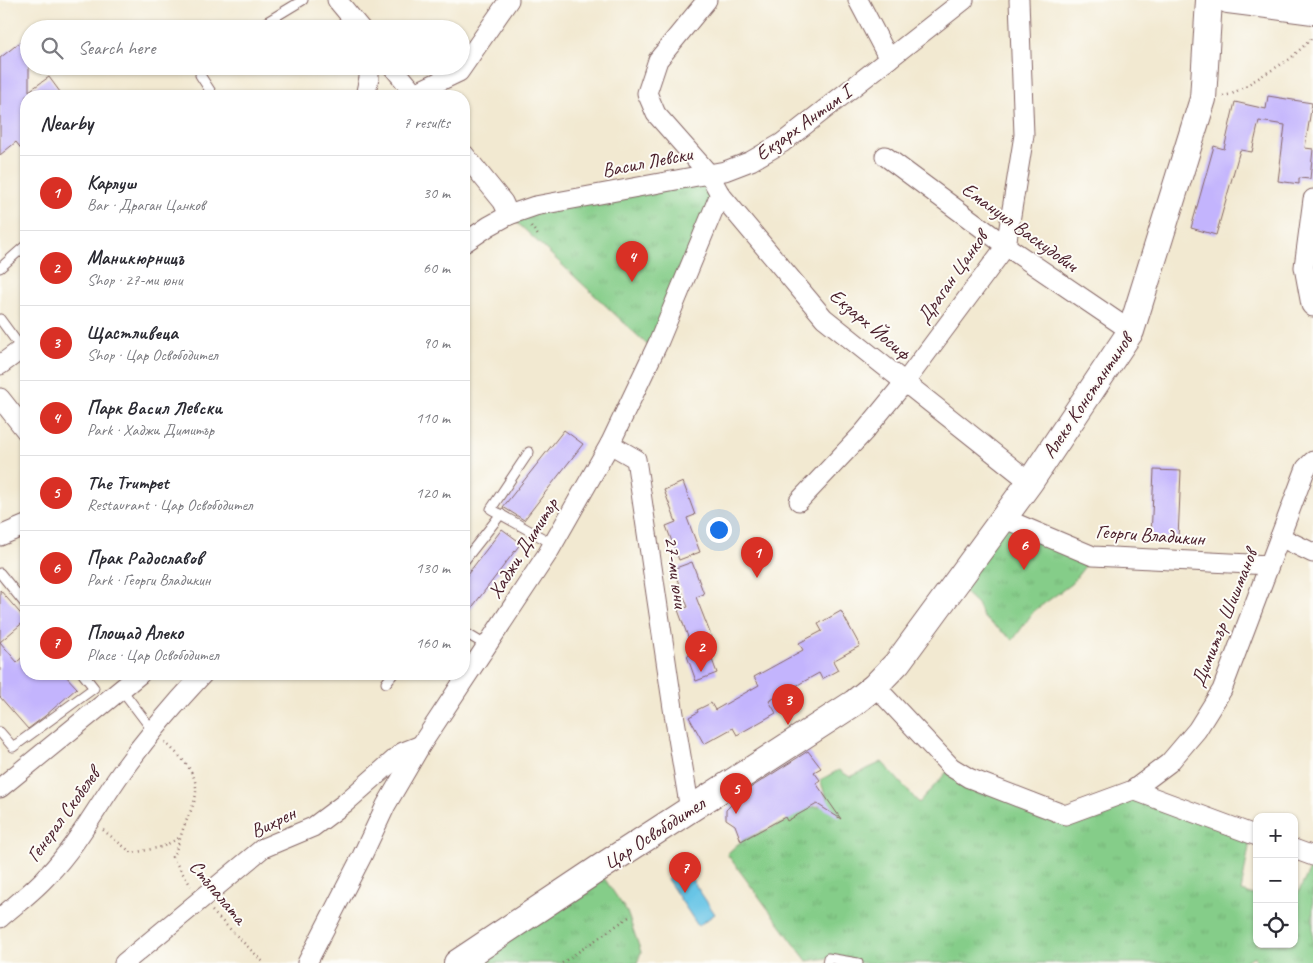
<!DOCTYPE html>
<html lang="en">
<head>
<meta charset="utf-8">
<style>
  body { margin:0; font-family:Caveat,sans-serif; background:#f7f7f7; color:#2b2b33 }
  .controls { position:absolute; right:15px; bottom:15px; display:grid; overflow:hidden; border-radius:10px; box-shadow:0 1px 4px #0004 }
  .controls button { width:45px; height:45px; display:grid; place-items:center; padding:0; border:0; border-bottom:1px solid #e1e1e2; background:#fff; color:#2b2b33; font:25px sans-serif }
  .you { position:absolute; left:718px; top:529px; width:18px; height:18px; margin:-12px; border:4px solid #fff; border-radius:50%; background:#1a73e8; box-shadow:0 0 0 8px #1a73e833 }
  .badge { display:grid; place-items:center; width:32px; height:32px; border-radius:50%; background:#d93025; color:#fff; font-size:16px; font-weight:700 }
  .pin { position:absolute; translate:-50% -41px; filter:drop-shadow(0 1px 2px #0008) }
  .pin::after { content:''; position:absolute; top:26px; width:18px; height:15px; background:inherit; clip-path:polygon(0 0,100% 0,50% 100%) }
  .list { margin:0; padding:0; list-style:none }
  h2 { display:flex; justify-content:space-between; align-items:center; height:65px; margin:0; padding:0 20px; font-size:21px }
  h2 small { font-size:16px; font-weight:400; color:#7c7c81 }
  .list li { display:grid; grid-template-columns:32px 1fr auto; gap:15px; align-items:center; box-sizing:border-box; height:75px; padding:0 20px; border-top:1px solid #e1e1e2 }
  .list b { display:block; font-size:19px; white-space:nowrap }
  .list p { margin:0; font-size:16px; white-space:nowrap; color:#7c7c81 }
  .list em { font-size:16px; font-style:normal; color:#7c7c81 }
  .icon { flex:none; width:28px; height:28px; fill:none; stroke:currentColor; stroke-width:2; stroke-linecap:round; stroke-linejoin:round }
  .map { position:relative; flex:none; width:1313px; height:963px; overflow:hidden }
  .search { position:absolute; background:#fff; box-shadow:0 1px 4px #0004; left:20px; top:20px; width:450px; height:55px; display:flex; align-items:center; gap:12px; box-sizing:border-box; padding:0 18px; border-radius:28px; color:#7c7c81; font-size:19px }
  .panel { position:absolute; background:#fff; box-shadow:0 1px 4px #0004; left:20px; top:90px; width:450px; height:590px; border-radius:20px }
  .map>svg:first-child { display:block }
  .grass { fill:url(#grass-tufts); stroke:#68765a }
  .water { fill:#68c5e6; stroke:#597288 }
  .building { fill:#c3b4fd }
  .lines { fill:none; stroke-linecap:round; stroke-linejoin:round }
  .lane-casing { stroke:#856665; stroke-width:11 }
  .street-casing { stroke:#856665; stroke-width:21 }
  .secondary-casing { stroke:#856665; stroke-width:28 }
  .path { stroke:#856665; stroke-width:2.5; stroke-dasharray:1 4; stroke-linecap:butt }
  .lane { stroke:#fff; stroke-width:9 }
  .street { stroke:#fff; stroke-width:19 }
  .secondary { stroke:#fff; stroke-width:26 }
  .labels { text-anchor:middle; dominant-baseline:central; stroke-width:4; stroke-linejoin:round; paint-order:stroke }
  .street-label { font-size:20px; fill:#4a1f2b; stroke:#fdfcf7 }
</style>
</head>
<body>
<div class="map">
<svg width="1313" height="963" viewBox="0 0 1313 963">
  <defs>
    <pattern id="grass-tufts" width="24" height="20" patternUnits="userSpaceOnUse" patternTransform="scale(1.25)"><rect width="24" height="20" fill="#85cd89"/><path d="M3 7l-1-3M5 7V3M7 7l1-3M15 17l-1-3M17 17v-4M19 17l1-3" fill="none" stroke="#74b076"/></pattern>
  </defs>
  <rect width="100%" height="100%" fill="#fdfcf7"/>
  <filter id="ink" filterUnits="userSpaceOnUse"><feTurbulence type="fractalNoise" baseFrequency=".02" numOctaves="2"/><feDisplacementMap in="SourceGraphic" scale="10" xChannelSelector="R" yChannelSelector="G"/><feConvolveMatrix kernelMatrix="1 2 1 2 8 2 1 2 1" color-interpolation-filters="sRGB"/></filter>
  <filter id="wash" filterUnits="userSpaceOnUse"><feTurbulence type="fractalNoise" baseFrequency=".0096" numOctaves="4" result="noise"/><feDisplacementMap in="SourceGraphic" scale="20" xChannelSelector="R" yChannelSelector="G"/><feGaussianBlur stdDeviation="1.12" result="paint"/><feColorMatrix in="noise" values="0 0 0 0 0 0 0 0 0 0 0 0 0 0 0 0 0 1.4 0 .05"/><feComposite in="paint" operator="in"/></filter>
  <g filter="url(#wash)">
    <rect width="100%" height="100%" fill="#f2e9d1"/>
    <g class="grass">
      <path d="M709,174L720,194L654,351L509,215Z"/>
      <path d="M1003,518L1093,556L1071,584L1034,611L1013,640L983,617L977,604L956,584Z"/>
      <path d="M882,762L919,803L951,767L1065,815L1133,790L1251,836L1241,891L1257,896V944H1294V901L1313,863V963H1256L1255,956L1241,963H863L828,958L807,961L727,854L741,841L787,821L802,808L820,806L828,802L820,780L839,770L850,777Z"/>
      <path d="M598,869L627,912L641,952L637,963H464Z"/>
    </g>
    <path class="water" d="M684,868L715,914L698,926L667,879Z"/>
    <g id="blocks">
      <g class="building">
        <path d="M29,35V91L49,77L63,96H26V155L16,142L0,155V58Z"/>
        <path d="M1268,96L1312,103L1305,148L1313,149L1310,179L1299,178V184L1278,181L1285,125L1259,121L1252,152L1240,150L1216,235L1191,228L1214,146L1224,149L1235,102L1266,109Z"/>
        <path d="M564,430L583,444L524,520L503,507Z"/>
        <path d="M1154,470L1181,471L1178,538L1151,537Z"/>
        <path d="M683,482L695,515L687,518L700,552L679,560L666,526L676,522L664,490Z"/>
        <path d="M502,529L521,543L464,618V579Z"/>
        <path d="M692,562L704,594L696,597L712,638L705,641L717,673L696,681L687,656L694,653L678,610L688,607L673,569Z"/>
        <path d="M0,590L26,620L0,642L17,662L26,654V674H64L77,688L45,716L28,729L0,697Z"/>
        <path d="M841,611L860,646L833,661L838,670L822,679L819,673L769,701L776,713L737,735L733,728L704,744L689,717L698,712L697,710L711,703L715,710L759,685L754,677L803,650L799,643L822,631L818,624Z"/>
        <path d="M808,751L821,768L814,772L820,780L816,783L841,819L817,804L787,821L785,817L741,841L735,825L726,819V810L734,802L733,799Z"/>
      </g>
    </g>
  </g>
  <g filter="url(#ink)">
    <use href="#blocks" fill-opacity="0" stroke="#856665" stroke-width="1"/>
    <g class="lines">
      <g class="lane-casing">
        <g id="lane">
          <path d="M255,29L303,0"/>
          <path d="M203,66L200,75L211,92"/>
          <path d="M0,268L26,245"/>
          <path d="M0,319L22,349"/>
          <path d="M529,452L491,509L553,544"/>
          <path d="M464,561L501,514"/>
          <path d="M0,573L26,605"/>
          <path d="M464,632L487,646"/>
          <path d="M386,683L393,674"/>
          <path d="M122,690L153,731"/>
          <path d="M0,732L13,747L94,688L83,674"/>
          <path d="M827,963L828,958L858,963"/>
        </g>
      </g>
      <g class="street-casing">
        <g id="street">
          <path d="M337,0L361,29"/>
          <path d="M707,0L658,60L647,93L656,114L709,174L720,194L824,318L1030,482"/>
          <path d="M858,0L889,59"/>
          <path d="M392,66L417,96"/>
          <path d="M415,93L459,72L509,0"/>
          <path d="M365,96L369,78V66"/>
          <path d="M464,154L503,202L509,215"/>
          <path d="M885,156L1006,246L1131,331"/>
          <path d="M1313,199L1304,267L1311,305L1313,307"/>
          <path d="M464,243L489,226L509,215L535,206L725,171L751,161L782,143L964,0"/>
          <path d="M0,365L26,346"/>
          <path d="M0,398L26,431"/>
          <path d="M610,444L636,459L673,708L690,810"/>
          <path d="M799,501L864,432L905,382L1006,246L1024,135L1019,0"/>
          <path d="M1003,518L1093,556L1269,565"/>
          <path d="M0,536L26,525"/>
          <path d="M1280,537L1313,553"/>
          <path d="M875,686L951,767L969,778L1065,815L1133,790L1169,763L1197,730L1222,690L1306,468L1313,461"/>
          <path d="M0,788L140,674"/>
          <path d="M1133,790L1257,836"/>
          <path d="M1294,849L1313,856"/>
          <path d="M0,918C16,904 34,891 48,875C77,845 97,807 121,773C146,738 174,705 203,674"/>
          <path d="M124,963L263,848L313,827L345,803L403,752L421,745"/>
          <path d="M307,963L362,856L386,805L421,745L548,553L610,444L659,341L720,194"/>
        </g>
      </g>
      <g class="secondary-casing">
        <g id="secondary">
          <path d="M1228,0L1313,11"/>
          <path d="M457,963L598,869L854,703L875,686L898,662L1030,482L1131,331L1203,99L1209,0"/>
        </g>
      </g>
      <g class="path">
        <path d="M1223,96L1232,94L1290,59L1313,37"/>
        <path d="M531,226L540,238"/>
        <path d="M165,742C178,755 197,770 196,791C196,802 189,814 185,824C180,836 179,846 172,857L191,886"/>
        <path d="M103,830L132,853L162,847L181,837"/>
        <path d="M212,911L264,963"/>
        <path d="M562,963L629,917"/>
      </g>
      <use href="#lane" class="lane"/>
      <use href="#street" class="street"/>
      <use href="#secondary" class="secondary"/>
    </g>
  </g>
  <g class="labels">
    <g class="street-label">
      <text transform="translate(803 123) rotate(-36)">Екзарх Антим I</text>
      <text transform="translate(647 162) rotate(-11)">Васил Левски</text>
      <text transform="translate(1020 227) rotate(36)">Емануил Васкудович</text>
      <text transform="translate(952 277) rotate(-55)">Драган Цанков</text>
      <text transform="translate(870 324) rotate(40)">Екзарх Йосиф</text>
      <text transform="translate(1087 396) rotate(-56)">Алеко Константинов</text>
      <text transform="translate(1150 535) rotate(4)">Георги Владикин</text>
      <text transform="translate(523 548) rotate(-58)">Хаджи Димитър</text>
      <text transform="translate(676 572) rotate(82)">27-ми юни</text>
      <text transform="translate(1224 618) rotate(-68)">Димитър Шишманов</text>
      <text transform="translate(63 815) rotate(-54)">Генерал Скобелев</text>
      <text transform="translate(273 822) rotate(-26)">Вихрен</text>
      <text transform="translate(654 833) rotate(-33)">Цар Освободител</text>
      <text transform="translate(218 892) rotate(50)">Стъпалата</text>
    </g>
  </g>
</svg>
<div class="controls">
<button>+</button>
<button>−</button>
<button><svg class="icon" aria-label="locate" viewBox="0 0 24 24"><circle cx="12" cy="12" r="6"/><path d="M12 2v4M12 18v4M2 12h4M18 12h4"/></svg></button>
</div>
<div class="you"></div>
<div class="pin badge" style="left:757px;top:578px">1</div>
<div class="pin badge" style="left:701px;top:672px">2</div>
<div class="pin badge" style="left:788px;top:725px">3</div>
<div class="pin badge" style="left:632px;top:282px">4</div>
<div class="pin badge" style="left:736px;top:814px">5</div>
<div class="pin badge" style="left:1024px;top:570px">6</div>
<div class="pin badge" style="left:685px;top:893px">7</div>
<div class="search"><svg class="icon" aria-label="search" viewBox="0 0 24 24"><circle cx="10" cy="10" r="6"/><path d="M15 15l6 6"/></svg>Search here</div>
<section class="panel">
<h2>Nearby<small>7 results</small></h2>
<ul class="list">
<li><span class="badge">1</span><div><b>Карлуш</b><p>Bar · Драган Цанков</p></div><em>30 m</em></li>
<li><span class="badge">2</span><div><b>Маникюрницъ</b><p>Shop · 27-ми юни</p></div><em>60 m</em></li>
<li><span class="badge">3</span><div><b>Щастливеца</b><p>Shop · Цар Освободител</p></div><em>90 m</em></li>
<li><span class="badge">4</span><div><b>Парк Васил Левски</b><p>Park · Хаджи Димитър</p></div><em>110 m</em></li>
<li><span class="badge">5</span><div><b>The Trumpet</b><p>Restaurant · Цар Освободител</p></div><em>120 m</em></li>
<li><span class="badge">6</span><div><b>Прак Радославов</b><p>Park · Георги Владикин</p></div><em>130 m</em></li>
<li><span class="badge">7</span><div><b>Площад Алеко</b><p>Place · Цар Освободител</p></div><em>160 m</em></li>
</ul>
</section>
</div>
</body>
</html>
